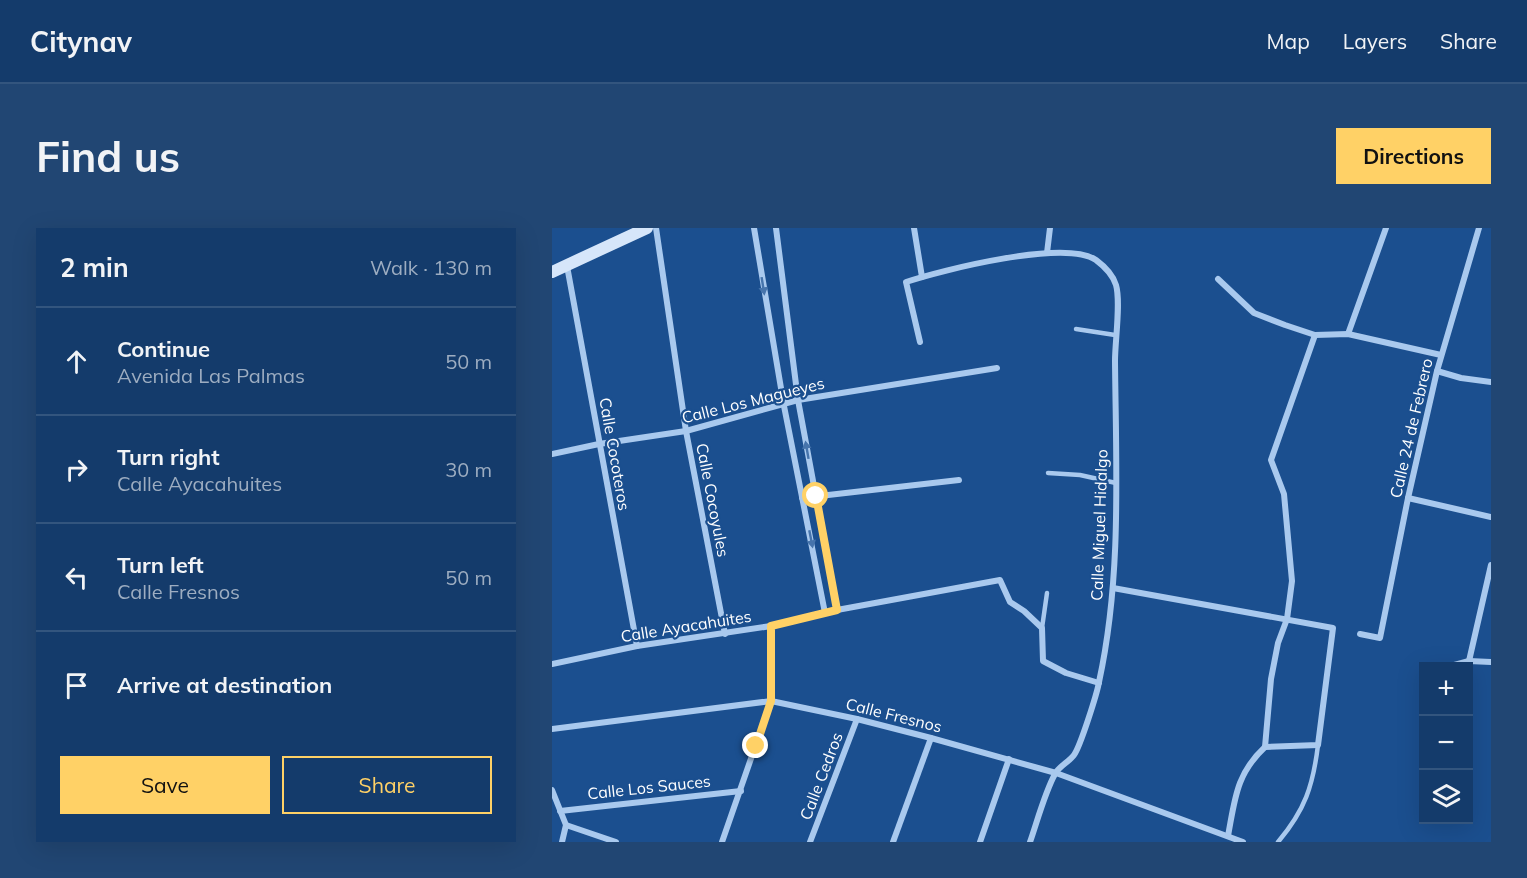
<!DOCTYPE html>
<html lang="en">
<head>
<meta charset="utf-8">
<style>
  body { margin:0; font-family:Mulish,sans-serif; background:#214673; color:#f1f3f6 }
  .controls { position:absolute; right:18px; bottom:18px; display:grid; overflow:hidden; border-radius:0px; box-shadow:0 6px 24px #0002 }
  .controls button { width:54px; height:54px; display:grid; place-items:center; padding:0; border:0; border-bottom:2px solid #33557e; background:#143b6b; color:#f1f3f6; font:30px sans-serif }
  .stop { position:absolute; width:18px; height:18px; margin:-14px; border:4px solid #ffd166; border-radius:50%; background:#fff }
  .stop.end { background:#ffd166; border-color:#fff; box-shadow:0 2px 6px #0008 }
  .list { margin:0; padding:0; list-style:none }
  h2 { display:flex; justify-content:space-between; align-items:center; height:78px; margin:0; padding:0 24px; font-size:26px }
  h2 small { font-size:20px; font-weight:400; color:#9dadc1 }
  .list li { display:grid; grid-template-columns:39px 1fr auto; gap:18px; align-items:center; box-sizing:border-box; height:108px; padding:0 24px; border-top:2px solid #33557e }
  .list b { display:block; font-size:22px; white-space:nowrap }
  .list p { margin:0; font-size:20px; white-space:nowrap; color:#9dadc1 }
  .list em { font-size:20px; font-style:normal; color:#9dadc1 }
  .actions { display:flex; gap:12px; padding:18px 24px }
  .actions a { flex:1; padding:14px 0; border:2px solid #ffd166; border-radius:0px; text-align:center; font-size:21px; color:#ffd166 }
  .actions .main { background:#ffd166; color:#111 }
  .icon { flex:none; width:33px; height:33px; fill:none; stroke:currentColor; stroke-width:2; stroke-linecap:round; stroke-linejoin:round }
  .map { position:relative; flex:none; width:939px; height:614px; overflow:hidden; border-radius:0px }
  header { display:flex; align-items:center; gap:36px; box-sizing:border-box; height:84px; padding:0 30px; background:#143b6b; border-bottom:2px solid #33557e }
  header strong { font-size:28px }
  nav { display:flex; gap:33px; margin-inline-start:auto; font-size:21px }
  .intro { display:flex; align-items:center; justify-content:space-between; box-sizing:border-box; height:144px; padding:0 36px }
  h1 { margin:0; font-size:42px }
  .button { padding:15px 27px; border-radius:0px; background:#ffd166; color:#111; font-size:21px; font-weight:700 }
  main { display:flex; gap:36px; padding:0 36px }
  aside { flex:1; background:#143b6b; border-radius:0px; box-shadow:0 6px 24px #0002 }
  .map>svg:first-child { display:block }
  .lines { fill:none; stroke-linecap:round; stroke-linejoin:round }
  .lane { stroke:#a9c9ee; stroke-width:4.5 }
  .street { stroke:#a9c9ee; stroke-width:6 }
  .secondary { stroke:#d6e6fa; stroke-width:12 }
  .oneway { fill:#4674ac }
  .route { stroke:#ffd166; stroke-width:8 }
  .labels { text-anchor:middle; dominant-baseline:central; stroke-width:4.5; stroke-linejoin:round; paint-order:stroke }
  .street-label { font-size:16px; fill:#fff; stroke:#1b4f8f }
</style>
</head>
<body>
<header>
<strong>Citynav</strong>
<nav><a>Map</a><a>Layers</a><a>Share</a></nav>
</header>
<div class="intro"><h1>Find us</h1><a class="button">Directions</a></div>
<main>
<aside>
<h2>2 min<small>Walk · 130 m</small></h2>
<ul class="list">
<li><svg class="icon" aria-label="ahead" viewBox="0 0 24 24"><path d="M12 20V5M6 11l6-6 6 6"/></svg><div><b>Continue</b><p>Avenida Las Palmas</p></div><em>50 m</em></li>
<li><svg class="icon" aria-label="right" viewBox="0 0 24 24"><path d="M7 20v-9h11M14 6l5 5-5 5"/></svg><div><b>Turn right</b><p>Calle Ayacahuites</p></div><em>30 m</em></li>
<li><svg class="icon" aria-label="left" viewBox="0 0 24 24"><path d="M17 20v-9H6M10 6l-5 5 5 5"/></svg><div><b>Turn left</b><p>Calle Fresnos</p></div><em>50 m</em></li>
<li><svg class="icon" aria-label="arrive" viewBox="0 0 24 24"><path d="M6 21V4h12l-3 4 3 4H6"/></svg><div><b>Arrive at destination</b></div></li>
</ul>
<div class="actions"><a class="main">Save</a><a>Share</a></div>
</aside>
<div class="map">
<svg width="939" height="614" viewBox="0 0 939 614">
  <rect width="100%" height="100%" fill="#1b4f8f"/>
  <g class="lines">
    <g class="lane">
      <path d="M524,101L563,107"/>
      <path d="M496,245L528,247L564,255"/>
      <path d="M490,400L495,365"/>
      <path d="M726,614C753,582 761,558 766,517"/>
    </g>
    <g class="street">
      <path d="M104,0L134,203L173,406"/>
      <path d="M202,0L232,178L273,385"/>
      <path d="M224,0L246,172L285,382"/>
      <path d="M362,0L370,49"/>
      <path d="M495,25L498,0"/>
      <path d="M15,38L85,418"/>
      <path d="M666,51L702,85L733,97L763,107L796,106L889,127"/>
      <path d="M796,106L834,0"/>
      <path d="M368,114L354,54C390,42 513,11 544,32C552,38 561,47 564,57C569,74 563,113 563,133C564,240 570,349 547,454C545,466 528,519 522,527C517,534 507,538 503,546C493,564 485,594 478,614"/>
      <path d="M885,143L909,150L939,154"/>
      <path d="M0,226L47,216L134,203L246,172L445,140"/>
      <path d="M250,270L407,252"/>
      <path d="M856,270L939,289"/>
      <path d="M561,360L781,400L766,517L713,519"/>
      <path d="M808,406L828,410L856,270L885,143L927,0"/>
      <path d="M917,433L939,337"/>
      <path d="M0,436L85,418L219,398L285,382L448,352L458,374L472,383L490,400L491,433L514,445L547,455"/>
      <path d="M895,439L917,433L939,434"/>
      <path d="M0,501L219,473L305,491L379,510L504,545L691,614"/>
      <path d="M0,562L14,597L10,614"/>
      <path d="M8,583L189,563"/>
      <path d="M14,597L64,614"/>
      <path d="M676,608C683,571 684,546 713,519L719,451L726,415L735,391L740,353L732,266L719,232L763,107"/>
      <path d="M170,614L219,473V398"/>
      <path d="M258,614L305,491"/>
      <path d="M341,614L379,510"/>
      <path d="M428,614L457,531"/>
    </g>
    <path class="secondary" d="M0,44L95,0"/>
  </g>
  <defs><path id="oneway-solid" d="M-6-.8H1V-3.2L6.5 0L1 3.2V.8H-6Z" transform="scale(1.5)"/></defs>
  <g class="oneway">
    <use href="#oneway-solid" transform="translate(211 58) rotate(81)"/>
    <use href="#oneway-solid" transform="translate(255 222) rotate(-100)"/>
    <use href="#oneway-solid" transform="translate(259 311) rotate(79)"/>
  </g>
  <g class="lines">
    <path class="route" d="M204,518L219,473V398L285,382L264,268"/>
  </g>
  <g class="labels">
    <g class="street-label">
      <text transform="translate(201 172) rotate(-14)">Calle Los Magueyes</text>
      <text transform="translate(859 200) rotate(-77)">Calle 24 de Febrero</text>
      <text transform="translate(63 226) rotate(80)">Calle Cocoteros</text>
      <text transform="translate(161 272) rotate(79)">Calle Cocoyules</text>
      <text transform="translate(547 297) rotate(-88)">Calle Miguel Hidalgo</text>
      <text transform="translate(134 398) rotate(-9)">Calle Ayacahuites</text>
      <text transform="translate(342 487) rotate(14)">Calle Fresnos</text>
      <text transform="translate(269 548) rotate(-69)">Calle Cedros</text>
      <text transform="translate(97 559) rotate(-6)">Calle Los Sauces</text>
    </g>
  </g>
</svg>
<div class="controls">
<button>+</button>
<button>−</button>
<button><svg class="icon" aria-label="layers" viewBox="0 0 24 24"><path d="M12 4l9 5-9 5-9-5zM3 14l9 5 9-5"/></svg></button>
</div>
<div class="stop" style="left:264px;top:268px"></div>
<div class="stop end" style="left:204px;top:518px"></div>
</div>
</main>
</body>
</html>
